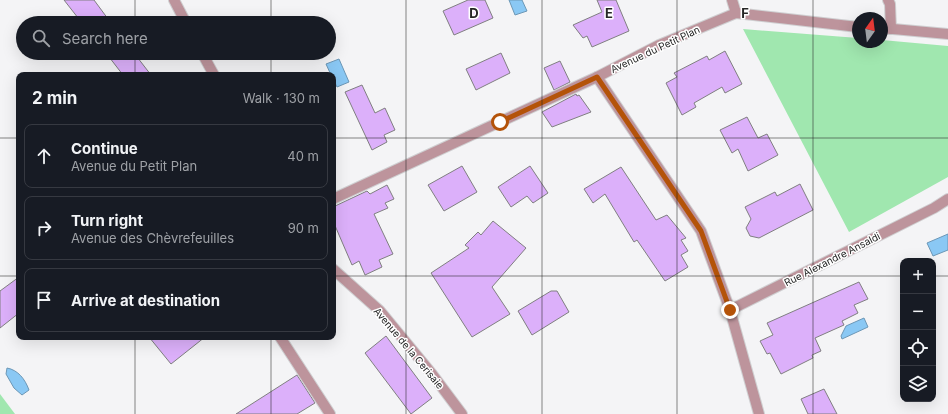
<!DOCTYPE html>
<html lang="en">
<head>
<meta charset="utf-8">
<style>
  body { margin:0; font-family:Inter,sans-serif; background:#20242c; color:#f1f3f6 }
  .controls { position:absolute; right:12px; bottom:12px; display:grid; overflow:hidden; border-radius:8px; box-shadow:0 4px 16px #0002 }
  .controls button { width:36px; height:36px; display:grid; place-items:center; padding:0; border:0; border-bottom:1px solid #363941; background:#171b24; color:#f1f3f6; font:20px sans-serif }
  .compass { position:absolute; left:852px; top:12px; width:36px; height:36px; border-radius:50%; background:#171b24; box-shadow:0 4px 16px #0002; rotate:14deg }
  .stop { position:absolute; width:12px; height:12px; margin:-9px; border:3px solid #b45309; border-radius:50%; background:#fff }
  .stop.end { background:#b45309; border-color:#fff; box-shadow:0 1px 4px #0008 }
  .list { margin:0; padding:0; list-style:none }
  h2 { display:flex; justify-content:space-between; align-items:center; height:52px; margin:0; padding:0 16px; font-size:17px }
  h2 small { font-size:13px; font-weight:400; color:#9ea1a6 }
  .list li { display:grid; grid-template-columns:26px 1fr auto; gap:12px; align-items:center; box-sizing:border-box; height:64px; margin:0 8px 8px; padding:0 8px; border:1px solid #363941; border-radius:8px }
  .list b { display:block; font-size:15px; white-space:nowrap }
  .list p { margin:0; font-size:13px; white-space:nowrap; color:#9ea1a6 }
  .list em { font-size:13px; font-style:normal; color:#9ea1a6 }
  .icon { flex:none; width:22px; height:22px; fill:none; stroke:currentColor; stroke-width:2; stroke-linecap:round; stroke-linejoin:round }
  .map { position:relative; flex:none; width:948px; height:414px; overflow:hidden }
  .search { position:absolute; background:#171b24; box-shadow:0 4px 16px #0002; left:16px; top:16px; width:320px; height:44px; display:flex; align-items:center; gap:10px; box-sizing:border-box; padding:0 14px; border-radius:22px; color:#9ea1a6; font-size:15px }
  .panel { position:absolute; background:#171b24; box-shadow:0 4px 16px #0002; left:16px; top:72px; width:320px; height:268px; border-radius:8px }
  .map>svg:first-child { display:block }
  .green { fill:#a0e7af }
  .water { fill:#8ac8f4; stroke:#6c97b6 }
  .building { fill:#dcb0fa; stroke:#807f81 }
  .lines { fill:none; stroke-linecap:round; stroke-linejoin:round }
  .minor-casing { stroke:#cfcfd1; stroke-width:12 }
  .minor { stroke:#bd949c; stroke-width:10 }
  .route { stroke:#b45309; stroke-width:5 }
  .grid { fill:none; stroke:#262626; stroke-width:1; stroke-opacity:0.55 }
  .labels { text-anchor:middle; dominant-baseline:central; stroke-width:3; stroke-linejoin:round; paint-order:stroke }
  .street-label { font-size:10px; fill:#262626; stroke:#fff }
  .grid-label { font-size:13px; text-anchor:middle; font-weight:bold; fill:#262626; stroke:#fff; stroke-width:3; stroke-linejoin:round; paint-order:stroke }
</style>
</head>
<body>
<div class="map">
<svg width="948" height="414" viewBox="0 0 948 414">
  <rect width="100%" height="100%" fill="#f4f4f6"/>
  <g class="green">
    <path d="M743,29L858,38V42H882V40L948,46V177L849,232Z"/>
    <path d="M0,394L15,414H0Z"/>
  </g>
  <g class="water">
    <path d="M509,0H522L527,11L515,15Z"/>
    <path d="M339,59L349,82L337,87L333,79V75H331L326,64Z"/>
    <path d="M948,234V250L933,256L927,243Z"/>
    <path d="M864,318L868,327L842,339L841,336L846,326Z"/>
    <path d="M7,368C18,370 25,379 29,390L22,395L14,388L6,374Z"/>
  </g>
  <g class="building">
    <path d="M64,0H94L111,23H82Z"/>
    <path d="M468,0H485L493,18L454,35L443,11Z"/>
    <path d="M597,0H616L629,31L592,47L587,36L583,38L573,25L602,12Z"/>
    <path d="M725,51L742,84L725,93L722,87L694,103L696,107L682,115L666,83L677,77L674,73L707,56L709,60Z"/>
    <path d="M106,53H134L151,75H123Z"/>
    <path d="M501,53L510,73L476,90L466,69Z"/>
    <path d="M560,61L570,82L554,90L544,68Z"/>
    <path d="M362,85L375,113L385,108L395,130L384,135L387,142L372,150L345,92Z"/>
    <path d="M576,94L577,96L579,95L591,112L552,127L542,112Z"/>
    <path d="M747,117L758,138L767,134L778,155L748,171L738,149L732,153L720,130Z"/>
    <path d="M462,166L477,192L444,211L428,185Z"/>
    <path d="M530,166L548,193L533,203L527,196L511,207L498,187Z"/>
    <path d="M621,167L656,220L667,215L686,238L681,240L688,251L681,255L688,267L665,281L637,240L634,242L605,194L593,203L584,189Z"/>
    <path d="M800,184L813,210L759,238L750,236L746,228L751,219L745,207L775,192L777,196Z"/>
    <path d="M387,185L394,199L385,203L388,208L374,214L393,254L379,260L382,267L365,275L359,261L352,265L333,221V207L367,191L370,194Z"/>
    <path d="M493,221L526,248L492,287L510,314L472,337L431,273L469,248L465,245L478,232L481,235Z"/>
    <path d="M19,277V313L0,328V291Z"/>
    <path d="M859,282L868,299L854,305L858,313L842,321L844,325L815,338L821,351L812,355L813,358L781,374L770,353L767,354L760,341L773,335L767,323Z"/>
    <path d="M551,291H557L569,312L532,335L518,311Z"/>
    <path d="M386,336L432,398L411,414L365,353Z"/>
    <path d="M149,337H205L171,364Z"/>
    <path d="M297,375L315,403L297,414H236Z"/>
    <path d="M824,389L837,414H808L801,399Z"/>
  </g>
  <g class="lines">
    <g class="minor-casing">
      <g id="minor">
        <path d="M174,0L186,23"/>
        <path d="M732,0L736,13"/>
        <path d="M888,0L890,4L891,29"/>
        <path d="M882,28L948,34"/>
        <path d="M202,53L214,75"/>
        <path d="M597,77L701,231L730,310L759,414"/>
        <path d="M333,199L597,77L659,45L736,13L858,27"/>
        <path d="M333,269L380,311L432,374L462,414"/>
        <path d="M730,310L934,208L948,199"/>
        <path d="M280,337L330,414"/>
      </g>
    </g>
    <use href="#minor" class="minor"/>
  </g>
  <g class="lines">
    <path class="route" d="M500,122L597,77L701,231L730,310"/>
  </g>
  <path class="grid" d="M135,0V23M271,0V23M406,0V414M542,0V414M677,0V414M813,0V414M135,53V75M271,53V75M0,138H19M333,138H948M0,276H19M333,276H903M933,276H948M135,337V414M271,337V414"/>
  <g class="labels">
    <g class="street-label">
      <text transform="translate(655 49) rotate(-25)">Avenue du Petit Plan</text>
      <text transform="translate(832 259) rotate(-27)">Rue Alexandre Ansaldi</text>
      <text transform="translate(409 348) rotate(50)">Avenue de la Cerisaie</text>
    </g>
  </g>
  <g class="grid-label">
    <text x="474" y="18">D</text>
    <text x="609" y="18">E</text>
    <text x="745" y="18">F</text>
  </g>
</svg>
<div class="controls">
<button>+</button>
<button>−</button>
<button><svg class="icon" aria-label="locate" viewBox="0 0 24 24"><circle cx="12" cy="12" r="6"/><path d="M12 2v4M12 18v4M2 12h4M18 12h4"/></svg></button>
<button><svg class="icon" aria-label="layers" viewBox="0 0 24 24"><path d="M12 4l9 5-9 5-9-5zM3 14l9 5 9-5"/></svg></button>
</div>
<svg class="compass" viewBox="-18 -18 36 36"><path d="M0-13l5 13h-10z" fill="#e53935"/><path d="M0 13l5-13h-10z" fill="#9ea1a6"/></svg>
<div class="stop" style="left:500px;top:122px"></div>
<div class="stop end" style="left:730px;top:310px"></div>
<div class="search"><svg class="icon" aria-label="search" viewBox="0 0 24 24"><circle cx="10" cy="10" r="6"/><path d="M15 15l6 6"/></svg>Search here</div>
<section class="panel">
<h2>2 min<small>Walk · 130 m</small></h2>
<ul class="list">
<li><svg class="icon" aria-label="ahead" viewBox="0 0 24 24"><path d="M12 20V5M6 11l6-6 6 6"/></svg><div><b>Continue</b><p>Avenue du Petit Plan</p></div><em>40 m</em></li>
<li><svg class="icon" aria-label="right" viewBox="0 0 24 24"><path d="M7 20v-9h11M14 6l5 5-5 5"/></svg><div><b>Turn right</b><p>Avenue des Chèvrefeuilles</p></div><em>90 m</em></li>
<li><svg class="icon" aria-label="arrive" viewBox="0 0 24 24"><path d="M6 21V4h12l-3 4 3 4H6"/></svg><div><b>Arrive at destination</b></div></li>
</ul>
</section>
</div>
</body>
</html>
